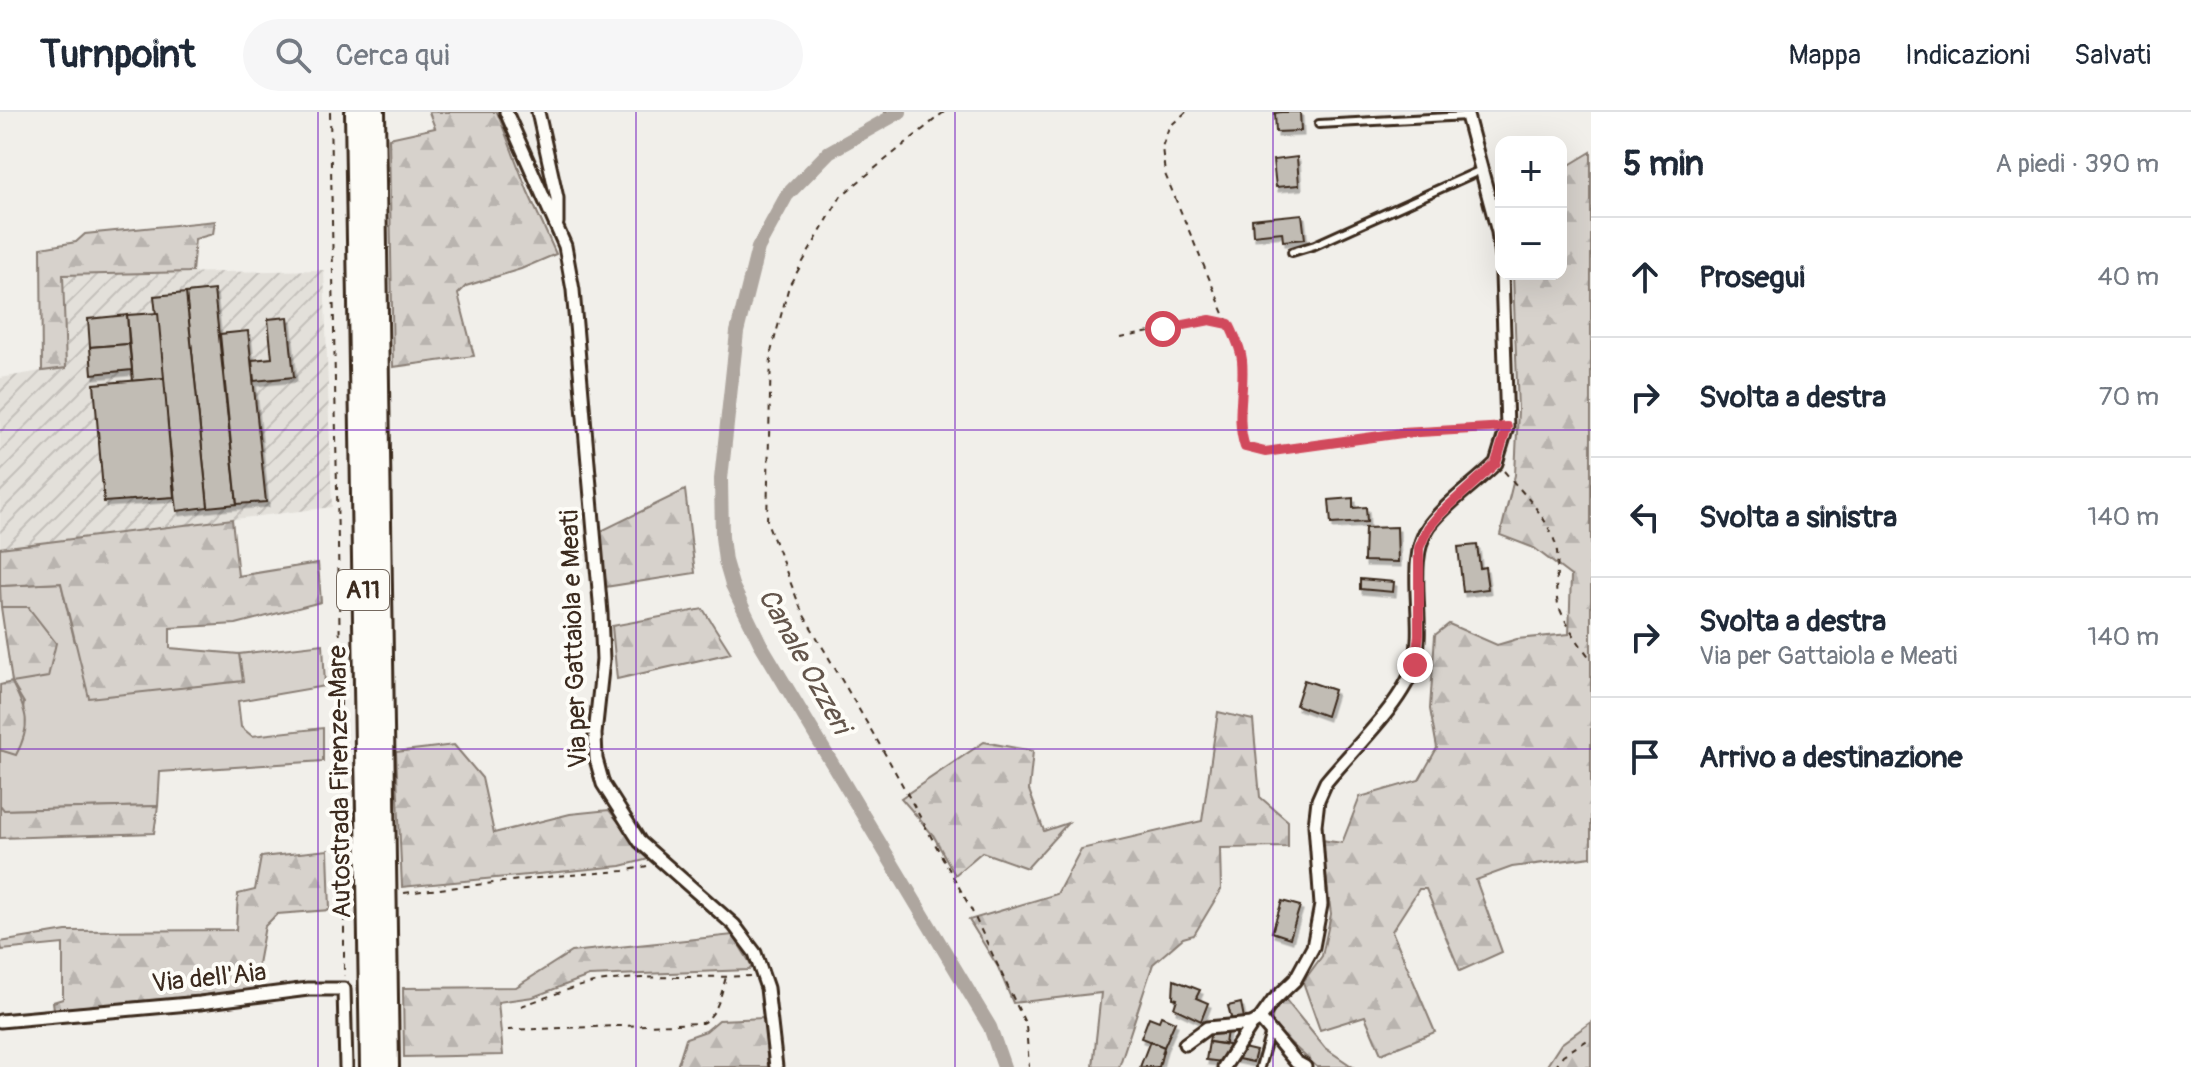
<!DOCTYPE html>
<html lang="it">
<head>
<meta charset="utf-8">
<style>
  body { margin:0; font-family:Pangolin,sans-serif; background:#f6f6f7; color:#1f2937 }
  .controls { position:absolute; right:24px; top:24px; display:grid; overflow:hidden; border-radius:16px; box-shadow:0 8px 32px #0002 }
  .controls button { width:72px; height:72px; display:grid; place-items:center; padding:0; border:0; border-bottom:2px solid #e0e1e3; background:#fff; color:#1f2937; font:40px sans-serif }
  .stop { position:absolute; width:24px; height:24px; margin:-18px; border:6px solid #d1495b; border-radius:50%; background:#fff }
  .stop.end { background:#d1495b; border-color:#fff; box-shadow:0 2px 8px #0008 }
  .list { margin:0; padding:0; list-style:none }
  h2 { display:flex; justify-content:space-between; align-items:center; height:104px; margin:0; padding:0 32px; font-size:34px }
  h2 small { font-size:26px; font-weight:400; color:#747a83 }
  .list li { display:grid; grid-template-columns:52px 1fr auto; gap:24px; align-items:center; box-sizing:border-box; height:120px; padding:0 32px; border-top:2px solid #e0e1e3 }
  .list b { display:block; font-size:30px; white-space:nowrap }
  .list p { margin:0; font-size:26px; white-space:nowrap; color:#747a83 }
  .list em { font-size:26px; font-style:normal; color:#747a83 }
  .icon { flex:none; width:44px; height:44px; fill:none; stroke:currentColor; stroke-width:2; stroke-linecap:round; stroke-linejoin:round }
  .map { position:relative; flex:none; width:1591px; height:955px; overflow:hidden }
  header { display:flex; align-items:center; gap:48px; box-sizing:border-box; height:112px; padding:0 40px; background:#fff; border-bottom:2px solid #e0e1e3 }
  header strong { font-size:38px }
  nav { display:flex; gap:44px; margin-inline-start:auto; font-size:28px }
  .search { width:560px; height:72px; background:#f6f6f7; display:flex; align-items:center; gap:20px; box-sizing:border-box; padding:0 28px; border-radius:44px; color:#747a83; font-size:30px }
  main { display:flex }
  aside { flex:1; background:#fff }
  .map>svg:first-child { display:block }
  .industrial { fill:url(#industrial-furrows) }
  .green { fill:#d7d2cc; stroke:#897e75; stroke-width:2 }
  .forest { fill:url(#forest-firs); stroke:#897e75; stroke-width:2 }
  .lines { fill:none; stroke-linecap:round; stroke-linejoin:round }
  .stream { stroke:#80746b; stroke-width:4 }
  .canal { stroke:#aea69f; stroke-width:14 }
  .building { fill:#c1bcb4; stroke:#3b2a1e; stroke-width:2; filter:url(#shadow) }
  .service-casing { stroke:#3b2a1e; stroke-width:12 }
  .minor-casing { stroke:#3b2a1e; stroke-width:17 }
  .motorway-casing { stroke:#3b2a1e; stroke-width:26 }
  .path { stroke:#3b2a1e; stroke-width:2; stroke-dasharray:6 6; stroke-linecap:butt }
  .service { stroke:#fdfcf7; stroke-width:6 }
  .minor { stroke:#fdfcf7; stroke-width:11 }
  .motorway { stroke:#fdfcf7; stroke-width:20 }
  .route { stroke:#d1495b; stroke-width:10 }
  .grid { fill:none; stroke:#7b2cbf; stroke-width:2; stroke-opacity:0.55 }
  .labels { text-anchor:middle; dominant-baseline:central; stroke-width:8; stroke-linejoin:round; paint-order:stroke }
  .shield { fill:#fdfcf7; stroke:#75695f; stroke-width:2 }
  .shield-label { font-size:24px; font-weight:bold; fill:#3b2a1e }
  .street-label { font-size:26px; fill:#3b2a1e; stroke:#fdfcf7 }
  .water-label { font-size:28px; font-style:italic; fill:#63554b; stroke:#fdfcf7 }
</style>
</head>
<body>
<header>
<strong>Turnpoint</strong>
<div class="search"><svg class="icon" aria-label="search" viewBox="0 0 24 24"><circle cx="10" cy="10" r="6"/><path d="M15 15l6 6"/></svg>Cerca qui</div>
<nav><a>Mappa</a><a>Indicazioni</a><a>Salvati</a></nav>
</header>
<main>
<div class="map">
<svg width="1591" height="955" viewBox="0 0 1591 955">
  <defs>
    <pattern id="industrial-furrows" width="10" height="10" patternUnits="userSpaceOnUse" patternTransform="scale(2)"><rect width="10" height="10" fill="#e3e0da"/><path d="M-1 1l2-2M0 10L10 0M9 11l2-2" fill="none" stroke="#c4c0bb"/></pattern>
    <pattern id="forest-firs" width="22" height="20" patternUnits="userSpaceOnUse" patternTransform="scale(2)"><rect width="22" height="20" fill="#d7d2cc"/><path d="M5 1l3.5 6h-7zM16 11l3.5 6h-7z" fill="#b9b4af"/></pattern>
    <filter id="shadow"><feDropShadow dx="2.5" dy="4.5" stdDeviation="0" flood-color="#0004"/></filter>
  </defs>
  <rect width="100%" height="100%" fill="#f1efea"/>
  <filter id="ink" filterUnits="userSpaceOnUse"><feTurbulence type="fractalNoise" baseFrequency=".0125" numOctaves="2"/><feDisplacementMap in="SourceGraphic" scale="16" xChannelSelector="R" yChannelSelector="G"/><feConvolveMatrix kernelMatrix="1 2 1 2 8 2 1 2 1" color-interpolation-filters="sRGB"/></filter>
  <g filter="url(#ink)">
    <path class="industrial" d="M324,158L332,395L0,436V266L65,255L62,163Z"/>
    <path class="green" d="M61,471L75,531L242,569L239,542L323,532L325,574L238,589L241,615L252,624L323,616V649L160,660L158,694L4,698L0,693V638L16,642L24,591L12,571L29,495H1L0,474Z"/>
    <g class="forest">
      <path d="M429,0H497L528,80L556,142L521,157L466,174L458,182L474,244L393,255L389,26L435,16Z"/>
      <path d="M1591,40V745L1512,755L1476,768L1502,840L1460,859L1426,777H1419L1392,819L1435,920L1381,942L1365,904L1320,918L1303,870L1322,844L1331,802L1321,728L1342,731L1360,685L1419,668L1437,636L1430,597L1435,523L1449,512L1497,533L1517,527L1569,522L1571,464L1534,436L1500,423L1515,363L1518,298L1513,162H1561V58Z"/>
      <path d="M215,109L213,122L195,127L192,160L63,163L66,256L42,259L41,136L76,130L85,122Z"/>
      <path d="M685,378L695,461L605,475L601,419Z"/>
      <path d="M232,407L238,464L318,451L321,490L236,512L170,516V536L239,542L243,569L89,586L61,471L0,474V436Z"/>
      <path d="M1,495H28L56,531L48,565L12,571C27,600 32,613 16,643L0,638V573L12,570Z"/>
      <path d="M703,497L731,541L617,567L612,514Z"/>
      <path d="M1218,600L1253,608L1260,685L1288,709V735L1220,736L1221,778L1194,823L1183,826L1153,852L1119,955H1093L1101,881L1013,891L998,855L969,808L1057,782L1081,737L1202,709Z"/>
      <path d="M984,630L1033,639L1029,678L1044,719L1068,711L1027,756L982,740L955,763L933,723L901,686Z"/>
      <path d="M454,633L482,666L494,721L570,702L609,698L649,747L621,754L402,775L396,640Z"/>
      <path d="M0,693L4,698L158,694L154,721L0,726Z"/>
      <path d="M328,738L330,798L277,802L265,814L253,879L54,897L53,890L63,887V832L2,838L0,830L66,819L236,818L238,782L255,778L261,745Z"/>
      <path d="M733,823L752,854L749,858L589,864L533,885L498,890L503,943L404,945L403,876L516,875L571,840Z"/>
      <path d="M1285,887L1325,936L1353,955H1317L1271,913L1273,900Z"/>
      <path d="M764,906L768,955H677L686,926L706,919L719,908Z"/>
      <path d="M1591,910V955H1546L1561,932Z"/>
    </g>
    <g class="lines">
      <path class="stream" d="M886,0L891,5"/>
      <path class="canal" d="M900,0L829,40L787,83L758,136L737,220L721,367L722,425L725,449L732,473L760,531L990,915L1004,955"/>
    </g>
    <g class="building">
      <path d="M1281,0H1300L1301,19L1276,20L1275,1Z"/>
      <path d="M1297,45L1299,73L1276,75L1273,48Z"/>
      <path d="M1302,102L1305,127L1283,129L1282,120L1253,123L1252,107Z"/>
      <path d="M214,178L237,392L208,395L186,181Z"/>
      <path d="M186,181L208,395L177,399L154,184Z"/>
      <path d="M158,201L164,266L133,269L127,203Z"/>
      <path d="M127,203L129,232L90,235L88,207Z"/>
      <path d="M288,205L294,265L254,269L252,248L272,246L268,207Z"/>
      <path d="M248,219L266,390L237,392L220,222Z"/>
      <path d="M129,232L132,258L92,262L90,235Z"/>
      <path d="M164,266L174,385L104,390L94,272Z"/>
      <path d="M1353,386V396L1366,395L1367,410L1331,412L1329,388Z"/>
      <path d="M1397,415L1398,450L1364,449L1365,416Z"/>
      <path d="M1477,433L1480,456L1485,455L1488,477L1463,480L1458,435Z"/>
      <path d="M1360,467L1394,470L1393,480L1360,477Z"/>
      <path d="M1304,568L1334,578L1326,604L1296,593Z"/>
      <path d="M1282,789L1300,794L1290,826L1272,820Z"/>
      <path d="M1174,868L1200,878L1196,886L1208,891L1201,909L1174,896L1177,887L1173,886Z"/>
      <path d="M1241,891L1244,906L1232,909L1228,894Z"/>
      <path d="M1161,904L1175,910L1164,935L1141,926L1149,905L1159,909Z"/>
      <path d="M1211,917L1227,919L1225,932L1209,930Z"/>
      <path d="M1150,929L1164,935L1159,955H1140Z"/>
      <path d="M1209,930L1234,934L1222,950L1206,948Z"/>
      <path d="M1239,935L1256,939L1253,950L1233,946Z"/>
    </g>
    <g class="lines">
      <g class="service-casing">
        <g id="service">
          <path d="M1319,12L1467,4"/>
          <path d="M1292,140L1315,133L1481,58"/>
          <path d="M1260,955L1270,920"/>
        </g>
      </g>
      <g class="minor-casing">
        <g id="minor">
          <path d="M506,0L565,134L573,178L601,501L603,548L595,622L596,647L603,672L640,730L734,813L755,841L767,876L776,955"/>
          <path d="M538,0L557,86V111"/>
          <path d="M1466,0L1498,120L1501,145"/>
          <path d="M1260,907L1296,950L1305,955"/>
          <path d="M0,909L200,891L308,877H344L346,955"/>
          <path d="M1185,932L1207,916L1252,912"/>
          <path d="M1224,955L1252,912L1260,907L1273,889L1295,868L1313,835L1321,793L1315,713L1318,688L1326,670C1352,638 1403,591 1414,553C1427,512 1404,449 1429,414C1447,390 1475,372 1496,351L1507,315L1502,162"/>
        </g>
      </g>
      <g class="motorway-casing">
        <g id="motorway">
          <path d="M356,0L371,955"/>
          <path d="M374,0L388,955"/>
        </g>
      </g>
      <g class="path">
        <path d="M330,0L344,756V864"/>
        <path d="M944,0L841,84L789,174L771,240L767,410L802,500L888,647L971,797L1026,913L1029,955"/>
        <path d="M1186,0L1169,15L1162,35L1165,62L1228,211"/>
        <path d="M1120,226L1210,208L1229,212C1234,223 1241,236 1242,247C1245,278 1235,306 1245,335L1265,340L1402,321L1494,315"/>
        <path d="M1504,359C1522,380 1542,399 1553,425C1562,445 1554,466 1557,487C1559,503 1581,535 1591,547"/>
        <path d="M404,781L556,764L624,759L647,754"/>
        <path d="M521,894C548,885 576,873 605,869C653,863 701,866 750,864"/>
        <path d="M508,918L702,911C718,902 721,882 726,865"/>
        <path d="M1555,955L1563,943L1591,926"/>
      </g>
      <use href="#service" class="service"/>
      <use href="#minor" class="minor"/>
      <use href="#motorway" class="motorway"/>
    </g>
  </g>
  <g class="lines" filter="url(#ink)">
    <path class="route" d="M1163,217L1210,208L1229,212C1234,223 1241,236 1242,248C1245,278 1235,306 1245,335L1265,340L1402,321L1507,315L1496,351L1440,402L1428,416L1419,436V523L1415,553"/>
  </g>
  <path class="grid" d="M318,0V955M636,0V955M955,0V955M1273,0V955M0,318H1591M0,637H1591"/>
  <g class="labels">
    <rect class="shield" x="337" y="458" width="52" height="40" rx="6"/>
    <g class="shield-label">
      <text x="363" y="478">A11</text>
    </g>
    <g class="street-label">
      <text transform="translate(574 527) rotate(-92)">Via per Gattaiola e Meati</text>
      <text transform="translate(340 670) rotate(-91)">Autostrada Firenze-Mare</text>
      <text transform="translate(209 866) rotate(-6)">Via dell'Aia</text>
    </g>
    <g class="water-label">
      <text transform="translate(804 549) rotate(61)">Canale Ozzeri</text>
    </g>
  </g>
</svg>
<div class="controls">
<button>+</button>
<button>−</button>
</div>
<div class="stop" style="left:1163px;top:217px"></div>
<div class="stop end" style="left:1415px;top:553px"></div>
</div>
<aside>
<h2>5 min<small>A piedi · 390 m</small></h2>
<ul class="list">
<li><svg class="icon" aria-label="ahead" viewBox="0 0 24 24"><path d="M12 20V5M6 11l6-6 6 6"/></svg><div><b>Prosegui</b></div><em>40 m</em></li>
<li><svg class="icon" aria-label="right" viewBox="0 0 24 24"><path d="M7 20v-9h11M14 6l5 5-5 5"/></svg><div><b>Svolta a destra</b></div><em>70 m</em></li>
<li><svg class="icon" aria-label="left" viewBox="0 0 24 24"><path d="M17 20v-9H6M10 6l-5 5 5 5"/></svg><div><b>Svolta a sinistra</b></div><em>140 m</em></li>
<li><svg class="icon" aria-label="right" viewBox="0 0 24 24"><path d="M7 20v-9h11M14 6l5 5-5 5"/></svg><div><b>Svolta a destra</b><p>Via per Gattaiola e Meati</p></div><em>140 m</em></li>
<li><svg class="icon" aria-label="arrive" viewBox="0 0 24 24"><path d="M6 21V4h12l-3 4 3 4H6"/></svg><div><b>Arrivo a destinazione</b></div></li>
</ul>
</aside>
</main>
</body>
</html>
